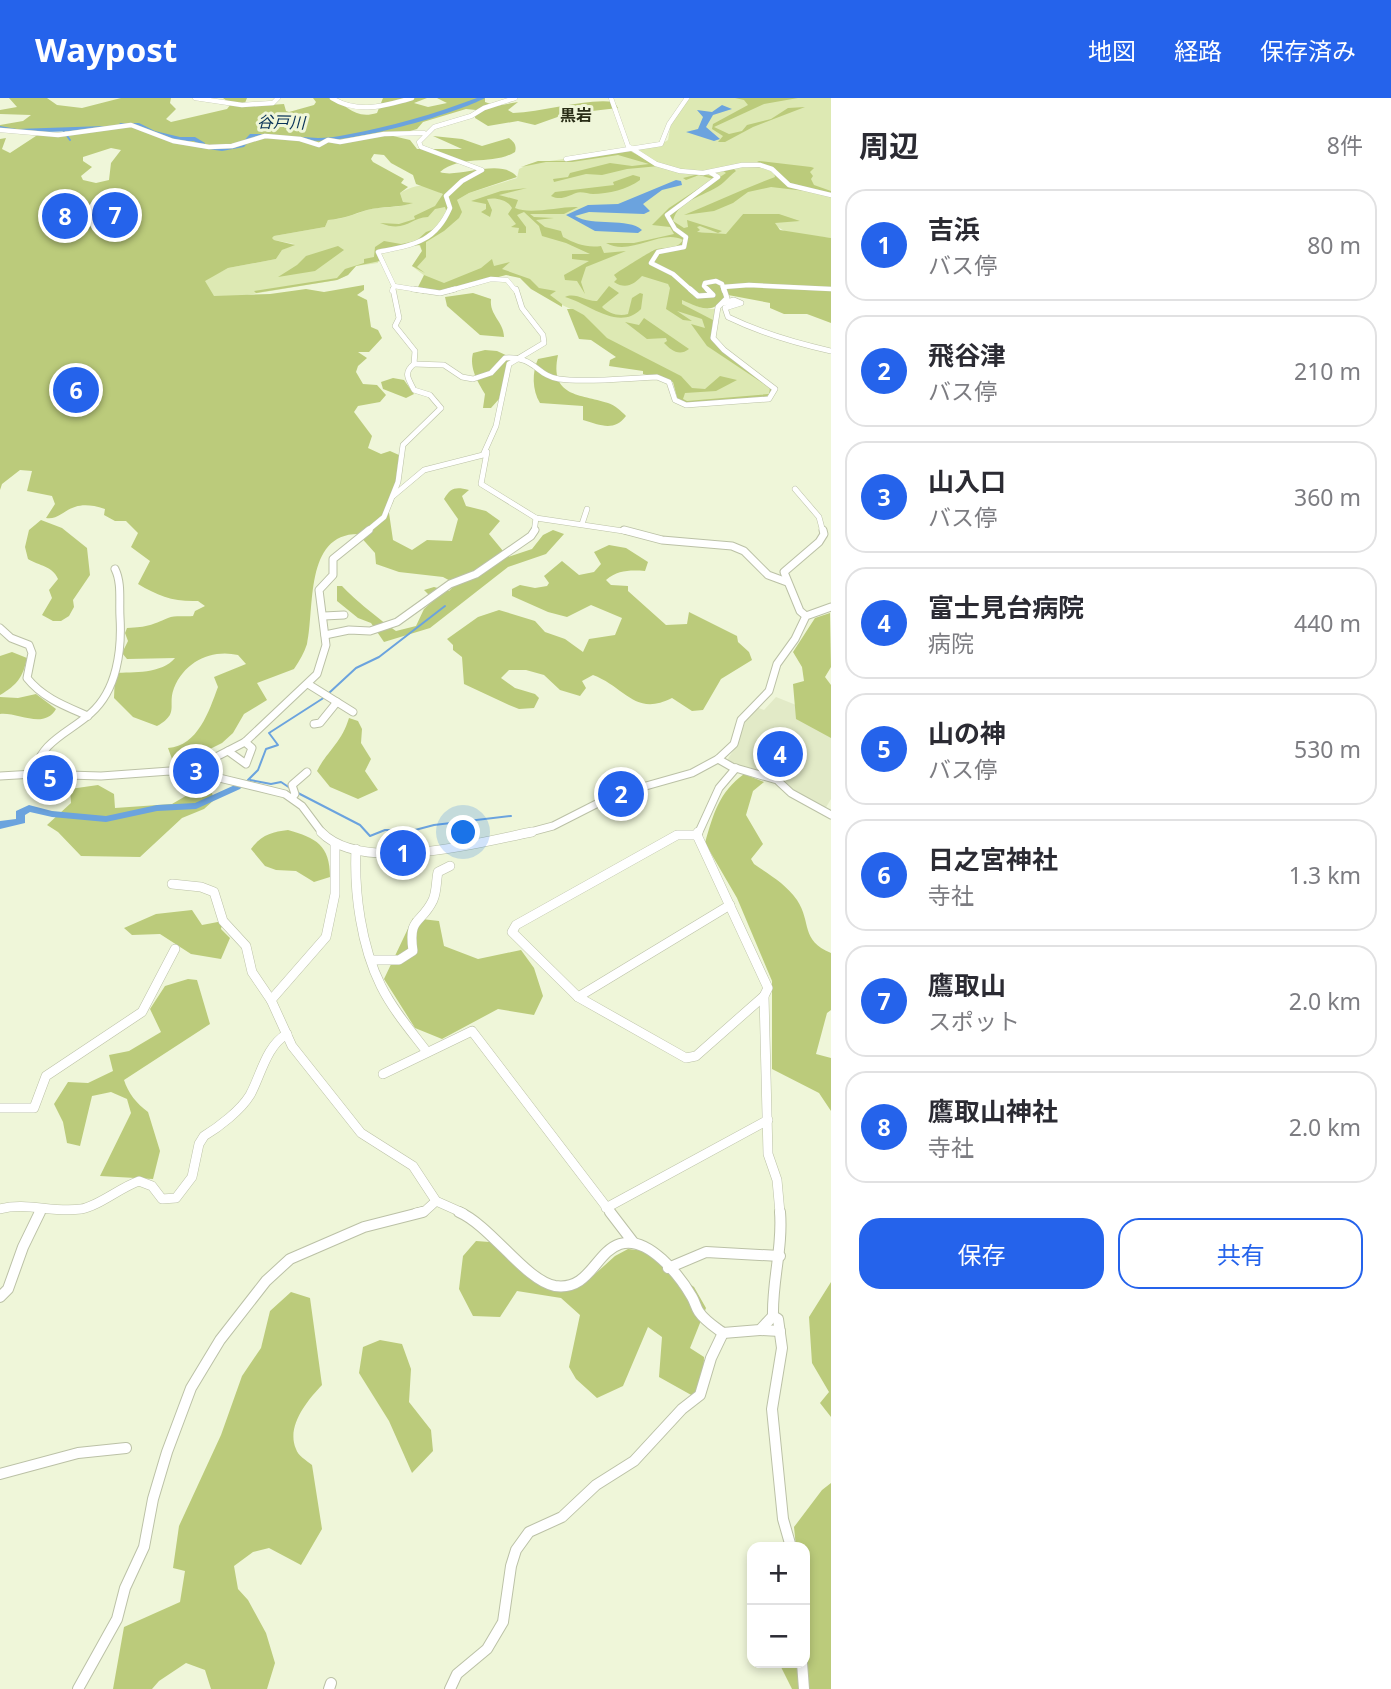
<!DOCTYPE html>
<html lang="ja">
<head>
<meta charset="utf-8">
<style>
  body { margin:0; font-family:"Noto Sans","Noto Sans JP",sans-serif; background:#f2f2f3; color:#2b2b33 }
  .controls { position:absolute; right:21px; bottom:21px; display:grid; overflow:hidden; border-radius:14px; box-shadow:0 4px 10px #0003 }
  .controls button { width:63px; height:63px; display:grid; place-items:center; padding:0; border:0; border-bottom:2px solid #e1e1e2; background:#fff; color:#2b2b33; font:35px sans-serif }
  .you { position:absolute; left:464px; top:735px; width:24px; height:24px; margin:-18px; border:5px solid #fff; border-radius:50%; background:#1a73e8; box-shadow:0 0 0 10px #1a73e833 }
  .badge { display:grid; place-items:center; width:46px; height:46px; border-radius:50%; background:#2563eb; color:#fff; font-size:23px; font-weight:700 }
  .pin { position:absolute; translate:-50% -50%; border:4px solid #fff; box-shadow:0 2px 7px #0006 }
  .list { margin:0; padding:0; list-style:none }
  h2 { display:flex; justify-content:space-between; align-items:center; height:91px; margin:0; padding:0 28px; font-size:30px }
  h2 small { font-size:23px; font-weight:400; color:#7c7c81 }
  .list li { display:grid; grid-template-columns:46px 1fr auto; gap:21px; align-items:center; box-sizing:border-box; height:112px; margin:0 14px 14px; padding:0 14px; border:2px solid #e1e1e2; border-radius:21px }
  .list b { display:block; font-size:26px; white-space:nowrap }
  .list p { margin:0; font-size:23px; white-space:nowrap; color:#7c7c81 }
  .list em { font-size:23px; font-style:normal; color:#7c7c81 }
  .actions { display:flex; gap:14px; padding:21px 28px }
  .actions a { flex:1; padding:16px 0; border:2px solid #2563eb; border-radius:21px; text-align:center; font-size:24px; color:#2563eb }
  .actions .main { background:#2563eb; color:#fff }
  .map { position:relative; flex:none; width:831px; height:1591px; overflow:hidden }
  header { display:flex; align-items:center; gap:42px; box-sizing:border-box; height:98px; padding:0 35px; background:#2563eb; color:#fff }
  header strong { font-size:33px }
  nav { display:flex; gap:38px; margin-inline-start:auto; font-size:24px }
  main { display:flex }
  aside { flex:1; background:#fff }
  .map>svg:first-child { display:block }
  .built { fill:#e2eac7 }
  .green { fill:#dde9b3 }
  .forest { fill:#bbcb7b; fill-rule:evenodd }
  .water { fill:#6ba3de }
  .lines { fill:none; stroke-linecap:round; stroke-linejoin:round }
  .stream { stroke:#6ba3de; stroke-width:2 }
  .river { fill:#6ba3de; fill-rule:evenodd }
  .minor-far4-casing { stroke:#bbc1a6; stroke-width:5 }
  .minor-far3-casing { stroke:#bbc1a6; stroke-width:6 }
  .minor-far2-casing { stroke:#bbc1a6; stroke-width:9 }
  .minor-far1-casing { stroke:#bbc1a6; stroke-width:10 }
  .minor-casing { stroke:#bbc1a6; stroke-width:12 }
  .minor-far4 { stroke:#fff; stroke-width:4.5 }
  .minor-far3 { stroke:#fff; stroke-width:5 }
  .minor-far2 { stroke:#fff; stroke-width:7 }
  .minor-far1 { stroke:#fff; stroke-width:9 }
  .minor { stroke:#fff; stroke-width:10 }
  .labels { text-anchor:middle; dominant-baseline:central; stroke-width:6; stroke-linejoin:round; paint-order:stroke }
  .far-neighbourhood-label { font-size:16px; font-weight:bold; fill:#292d16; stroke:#eff6d9 }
  .far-water-label { font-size:16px; font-style:italic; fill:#073157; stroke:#eff6d9 }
</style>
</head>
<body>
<header>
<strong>Waypost</strong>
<nav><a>地図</a><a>経路</a><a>保存済み</a></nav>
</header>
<main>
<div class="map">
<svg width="831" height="1591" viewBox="0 0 831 1591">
  <rect width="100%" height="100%" fill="#eff6d9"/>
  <path class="built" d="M776,599L801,609L831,637V701L825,711L794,693L776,677L742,669L727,662L737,647L747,619L756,609L764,612Z"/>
  <path class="green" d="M690,0H831V140L788,135L757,117L743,116L726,137L701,134L674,150L653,152L638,163C648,170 658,177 666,184C682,198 692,212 715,211L711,240L767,285L774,294C754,309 702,307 678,303L673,284L606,241L584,217L562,207L529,183L505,175L444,193L412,168L422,153L419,147L379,151L376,154L378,165L356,168L348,177L337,182L241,198L210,200L202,183L228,170L276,161L282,152L294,146L274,142L271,140L274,138L325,129L328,122C343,121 353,117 367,112C381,108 395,111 412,105L403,104L400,95C429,78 432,95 457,102L469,95L517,80L519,71L529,66L660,47L668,42L671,25Z"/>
  <g class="forest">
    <path d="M9,0H47L57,7L82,10L121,0H171L170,5L176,11L166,21L171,24L227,11L231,6L223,0H247L245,5L254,8L284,6L286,13L289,14L314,7L316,4L313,0C317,0 326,0 330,0C347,6 354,22 377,15L383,0H427L414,5L428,9L447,5L437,0H485V4L496,8L518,4L508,12L513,15C545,14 586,0 614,4L618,10L566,16L535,27L518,23L488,28L475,20L476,12L466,11L423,24L417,31L393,38L410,42L417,51H462L433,38L462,41L482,48L509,40C514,44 517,47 515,54C492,68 462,56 440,74C458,81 501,59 517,79L469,95L457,102L462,114L459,120L444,133L426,144V159L417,169L425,175L412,168L422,153L420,147L379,151L376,154L380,163L356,168L348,177L337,182L256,195L254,193L337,180L345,171L364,165V161L374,159L375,149L384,143L401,146L416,143L426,134L437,130L447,115L445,109L435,111L428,119C409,120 406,135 380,125L399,126L415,121L414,118L435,108L443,96L416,86L413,77L391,65L384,57L374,56L371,61L373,64L404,81L401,85L408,89L400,95L403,104L413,105C398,110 382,108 367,112C354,116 343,121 328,122L325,129L274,138L272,140L274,142L295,147L282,152L276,161L228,170L205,183L214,198L270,196L306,191L324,194L364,187V192L357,197L367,202L371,229L378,232L382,240L369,254H358L367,260L358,268L356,274L363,286L377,287L386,297L380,304L358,308L354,314L372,338L368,350L381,356L390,353L399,357L393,405L388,408L393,442L412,452L427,442L452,443L458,421L444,401C451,389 456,389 469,392L462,398L466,408L486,413L500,423L489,436L508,459L532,451L543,437L553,432L564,436L546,456L508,469L430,530L384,544L371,525L358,520L337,503V488H342C354,501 380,522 396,533L416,528L424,511L434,502L424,492L434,489L449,493L456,486L443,479L399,474L376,466L375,455L358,436C304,436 315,511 307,546C304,555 300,562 294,571L257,585L267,602L244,616L233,635L222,645L184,664L172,661L168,650C198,648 209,613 218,589L214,579L246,566L238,557C212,551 185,563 174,590C167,608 180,615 157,628L133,619L114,600L115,575C133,574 162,576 175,560L127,561L122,555L128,543L125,535L127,530C148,529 151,527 168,520C175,517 186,519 193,518L195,513L205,508L198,503C174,504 158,498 138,486L150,463L131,449L138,435L126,423H115L104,417L105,411C67,398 65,423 46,420L55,406L52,398L27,393L32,373L20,372L2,386L0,392V41L6,40L2,51L10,55L39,36L74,37L85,32L0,31V27L23,23L31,17L0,16V12L17,9ZM111,50L121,52L111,65L109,82L96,85L83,82L81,78L92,69L83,63V59Z"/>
    <path d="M735,0H798L764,6L714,29L729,36L742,33L747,27L771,21L788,10L805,9L753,29L725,44H718L723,38L712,31L713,26L748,7L744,2Z"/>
    <path d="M630,53L659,68L627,71L602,77L586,76L554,84L553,81L568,79L570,75L610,65L632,68L649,66L618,57L572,64H546L521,69L538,63H564Z"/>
    <path d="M759,63L811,69L814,70L810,74L813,78L811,81L814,87L831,93V96L771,89L748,94L733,105L714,113L684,117C715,104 743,91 775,79L774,74L765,70L746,69L747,67L776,71L757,64Z"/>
    <path d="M733,70L736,73C731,77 728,80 724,84C709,98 678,100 673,123L684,130L688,129L687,122L722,133L718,135L700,128L697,129L700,132L697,134L726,136L743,116H779L800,123L775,125L780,132L831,140V225L807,216H784L770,210V205L728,197C712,217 703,211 682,202V206L713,222L711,240L767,285L774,294C754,309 702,307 678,303L673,284L643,276V273L609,268L610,262L616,259L591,242L579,241L567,211H573L584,217L607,240L681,278L692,290L705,291L720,278L737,282L716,293L685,295L683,301L687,303L769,296L770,290L707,248L691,226L705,230L702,221L677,213L692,223L683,222L666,211L670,190L668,186L642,178C634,186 626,192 614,184L617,181L614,177C617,174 647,156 652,153C663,147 675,154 683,142C661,130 631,159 606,145H634L674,136L670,129L652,127L669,110L713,81L699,77L686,82L683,80L699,76L720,79L726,75L722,72Z"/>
    <path d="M633,77L640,79V82C628,91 608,96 593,96C588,96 581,93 576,95C568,98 561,103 551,98L555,94L614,87L613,84Z"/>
    <path d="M527,90L499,97L518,102L515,110C531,117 560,108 578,109L564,116H530L534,119L554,120L536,122L545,129L561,133L563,139C576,146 587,150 601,148L604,155L626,153L586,169L581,184L585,196L577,183L565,182L564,177L589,163L572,161V156H590L566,145L542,138L539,128L524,114L517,117L526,129V135H518L519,130L511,129L516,126L508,116L512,110C508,102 496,99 487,101L492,112L490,119L481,114L486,111V106L471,103L501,93Z"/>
    <path d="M338,148L344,152L315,173L278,179L297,167L306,158Z"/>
    <path d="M492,161L494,168L510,164L502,171L530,181L539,190L556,193L550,197L562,206V209L531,191L520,180L506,177L443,194L418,189L424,177L444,185L481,170Z"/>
    <path d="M609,188L619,195L604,207L602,209C608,215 619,219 628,216L632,200L640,195L643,196L641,211C619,234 588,205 565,199C576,194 586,204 597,203Z"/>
    <path d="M473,195L491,201C489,217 504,224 504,239L480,237L447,208L445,199Z"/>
    <path d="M644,220L689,251C679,259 671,252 664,245L667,243L666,240L647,241L625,224L639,227Z"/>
    <path d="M485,252L497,253L510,259L499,301L491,310H483L485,296C478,284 469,270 473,255Z"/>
    <path d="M558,257C549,299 580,296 608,305C615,307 621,313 626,318C614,334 600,327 583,322V308L540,305C532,292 532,274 538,261Z"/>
    <path d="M393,280L404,282L414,296L406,300L383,291L381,284Z"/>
    <path d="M41,422L62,430L87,450L90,477L73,502L74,509L69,518L61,523H53L42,517L52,500L49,492L58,481C53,468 39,468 28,461L25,449L29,432Z"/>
    <path d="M609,447L626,450L648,464L645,473C630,472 618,472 606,482L611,487L628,488V493L666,527L687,526L689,514L737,538L738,544L749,554L752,562L721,581L703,612L692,613L672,600C635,619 625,589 593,577L582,583L586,590L580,598L560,592L544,577L526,572H509L501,580L515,590L535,596L539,600L534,610L519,611L509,607L464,586L462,559L453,552V547L447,541L478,519L499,512L535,523L545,534L565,541L583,554L589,541L615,537L622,520L591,507L567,519L548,514L512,498V491L520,487L535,490L547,488L549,485L544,478L562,463L579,477L594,474L601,466L594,454Z"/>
    <path d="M830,515L831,569L825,579L831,587V640L796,621L793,586L804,583L802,569L793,554L815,520Z"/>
    <path d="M12,554L27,560C23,579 17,587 0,597V558Z"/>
    <path d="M36,596L56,611C44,632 18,614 0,616V599L18,600Z"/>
    <path d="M349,620L358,623L362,631L361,645L371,661L365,673L378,692L358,701L330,689L317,673C327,653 341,646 349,620Z"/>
    <path d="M744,676L764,684L753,693L746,717L763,746L751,761L754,766C770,777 786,786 797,802C812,825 800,842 831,855V912L827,915L816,956L831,960V1013L819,995L772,971V883L737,800L705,745C713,717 719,694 744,676Z"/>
    <path d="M98,687L114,696L115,710L172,706L201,689L212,695L214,702L204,711L182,720L140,759L81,758L58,734L47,727L71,705L70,691Z"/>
    <path d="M288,732C316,740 330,747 330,779L314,784L296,773L276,772L265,768L251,751C261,737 272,734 288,732Z"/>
    <path d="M192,812L202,827L223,823L221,831L230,840L221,861L191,856L160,836L132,837L124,830L156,816Z"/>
    <path d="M413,820L439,823L444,848L478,861L521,852L534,870L543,898L534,917L498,911L442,941L415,930L384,881Z"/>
    <path d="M188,881L197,882L210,926L124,982C128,995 137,1006 148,1014L160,1053L153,1081L100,1078L131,1015L127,1001L111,994L92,998L80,1048L67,1045L63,1024L54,1006L68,984L88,985L113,973L109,957L129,953L161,934L150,911L165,888Z"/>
    <path d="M476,1143L503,1145L526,1178L565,1193L584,1186L615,1158L628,1151L646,1153L694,1189L706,1210L690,1250L704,1259L703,1290L693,1298L659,1279L662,1239L648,1229L623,1288L597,1300L576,1281L569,1269L580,1217L561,1200L517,1193L500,1219L473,1218L459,1191L463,1158Z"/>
    <path d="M831,1184V1319L820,1305L829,1294L812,1265L809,1219Z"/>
    <path d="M291,1194L310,1200L322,1287C307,1303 286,1328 296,1351C298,1358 306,1362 312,1367L322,1431L301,1467L269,1450L253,1454L234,1468L238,1491L248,1502L266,1535L275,1565L267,1591H211L205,1572L186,1565L159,1583L152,1591H113L124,1529L180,1504L185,1473L173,1470L179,1428L221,1337L242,1278L261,1250L270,1213Z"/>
    <path d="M380,1242L402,1246L411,1271L409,1304L431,1332L433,1353L412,1375L389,1323L359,1275L363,1249Z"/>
    <path d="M831,1385V1591H792L781,1569L785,1565H805V1449H796L794,1429L822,1392Z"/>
  </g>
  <g class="water">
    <path d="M722,7L732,11L713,17L706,29L720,41L714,43L686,34L698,31L703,19L697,12L712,14Z"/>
    <path d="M676,82L681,83L682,87L662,92L643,106L650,113L644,116L589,114L575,118C593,129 628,119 642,132L638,135L595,133L566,117L588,107L618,106Z"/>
  </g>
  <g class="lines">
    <g class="stream">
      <path d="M63,32L70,42"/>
      <path d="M329,595L356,570L379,559L445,508"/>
      <path d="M248,682L258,672L266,651L278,647L269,635L325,599"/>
      <path d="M250,682L271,686L281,684L290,690"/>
      <path d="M298,695L360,727L370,738L385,732H415L434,727L511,718"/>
    </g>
    <g class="river">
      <path d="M477,0H485C453,17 329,53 296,40C303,38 310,40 318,40C327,40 336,39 345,37C390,29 434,16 477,0Z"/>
      <path d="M120,25H139L155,33L180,39H195L205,45V48L222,49L240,47L250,36H272L275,38L272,40H252L244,49L222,53L200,50V47L194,43H180L151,35L138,29L118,28Z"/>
      <path d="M0,28L17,31L104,28L107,30L104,32L17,35L0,32Z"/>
      <path d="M237,686L242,689L240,691L196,711L157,713L106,724L52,719L30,714L25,717V725L0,731V723L16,721V713L29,707L52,713L106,718L157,707L195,705Z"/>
    </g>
    <g class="minor-far4-casing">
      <g id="minor-far4">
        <path d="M195,0L242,7L273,5L278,0"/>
        <path d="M332,0C357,16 385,8 412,0"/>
        <path d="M611,0L628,48L656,66L680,73L703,75L742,67H760L772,71L789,87L831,97"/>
        <path d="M0,32L58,37L131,27L173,43L209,49L232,48L265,38L300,41L319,47L328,42L340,44L384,36L424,35"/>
        <path d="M566,61L661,46L669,26L687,0"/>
        <path d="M394,188L425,193"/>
        <path d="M723,189L749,187L831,191"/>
        <path d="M392,193L394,188L378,154C412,147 435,145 450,110L446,98L462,83L482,72L421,49L419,44L434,29L471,18L484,10L515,0"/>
        <path d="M448,193L491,181L507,182L516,193"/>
        <path d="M692,193L673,176L651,165L658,154L684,149L686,139L675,131L667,117L718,79L711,75"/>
        <path d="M709,193L704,188L705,185L716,183L722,186L724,193"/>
      </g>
    </g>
    <g class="minor-far3-casing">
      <g id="minor-far3">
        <path d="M413,191L440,195L455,191"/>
        <path d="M690,191L698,198L713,197L707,191"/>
        <path d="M723,205L734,202L741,205L725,210L728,219C761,235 795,245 831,253"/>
        <path d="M414,266L444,267L462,279L473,281L491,275L505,260C535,258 537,278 559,281C585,285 629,280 657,279L669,284L675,302L686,307L769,301L775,291L724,252L713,240L718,209L727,200L724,191"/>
        <path d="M487,354L481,386L536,420L630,434"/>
        <path d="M795,391L819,419L823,434"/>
        <path d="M393,398L424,372L483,357L496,328L509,266L544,245L543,237L522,210L516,191"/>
        <path d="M582,426L587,411"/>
        <path d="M366,434L384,419L398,384L403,347L441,310L430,297L414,292C408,280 403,275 414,266L415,253L395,228L399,220L393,191"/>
        <path d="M534,434L536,420"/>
      </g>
    </g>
    <g class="minor-far2-casing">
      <g id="minor-far2">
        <path d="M624,432L662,442L732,448L744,453L768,477L787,484"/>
        <path d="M324,518L344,517"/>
        <path d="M806,518L800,513L784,474L819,444L824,436L823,432"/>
        <path d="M0,530L11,540L29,547L32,555L27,580C43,600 65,608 88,618"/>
        <path d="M325,537L349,532L370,533L397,524L450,486L476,476L531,438L535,432"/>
        <path d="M308,586L353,614"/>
        <path d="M314,626L320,625L337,604"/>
        <path d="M228,653L246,666L252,650L245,644"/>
        <path d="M718,661L732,669L777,682L791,695L831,717"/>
        <path d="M187,674L245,644L317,576L326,547L319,492L333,477V461L369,432"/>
        <path d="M34,676C40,643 69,635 91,615C117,592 122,552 120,519C119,503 122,485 115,471"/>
        <path d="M0,678L34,676L101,678L170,673L211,678L285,696L302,708L323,736"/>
        <path d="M292,700L295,696L292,687L307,674"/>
        <path d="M523,736L553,728L614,697L692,675L718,661L734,646L741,622L769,593L777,566L795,541L806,518L831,509"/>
        <path d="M698,736L719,690L736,670"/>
      </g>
    </g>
    <g class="minor-far1-casing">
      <g id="minor-far1">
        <path d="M321,734C362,777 480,744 532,734"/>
        <path d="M698,734L697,737L768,890L764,898L768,1056L777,1082L780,1115"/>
        <path d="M697,737H677L516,827L512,834L578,899L686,960L696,958L764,898"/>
        <path d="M356,751C354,794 361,848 381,888C393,912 411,933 427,954"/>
        <path d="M172,786L201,789L214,794L223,823L246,848L252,874L271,902L292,948L361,1035L413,1068L436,1103L463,1115"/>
        <path d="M372,862H399L413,853C408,818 421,827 433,802C437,793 436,783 438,774L450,768"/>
        <path d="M578,899L730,807"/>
        <path d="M271,902L326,839L335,796V747"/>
        <path d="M383,976L472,933L611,1115"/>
        <path d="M0,1010H34L46,978L142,914L175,851"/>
        <path d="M606,1110L768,1022"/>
        <path d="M0,1111C26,1104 53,1115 81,1111C97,1109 121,1089 139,1083L152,1088L162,1101L176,1100L192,1079L199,1046L204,1038C219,1029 241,1012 250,997C261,977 266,948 287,936"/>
        <path d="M39,1115L41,1112"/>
        <path d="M416,1115L425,1113L436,1103"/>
      </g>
    </g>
    <g class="minor-casing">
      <g id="minor">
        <path d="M459,1114C491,1128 526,1183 555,1188C590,1193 595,1154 620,1146C648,1137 680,1178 692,1199C695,1204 696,1210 699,1214C705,1223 715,1229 723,1235L760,1232L773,1218C772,1182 783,1150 780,1114"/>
        <path d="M610,1114L633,1144"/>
        <path d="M668,1170L706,1154L780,1158"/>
        <path d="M0,1199L8,1191L23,1149L40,1114"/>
        <path d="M773,1218L778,1221L782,1250L772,1311L783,1421L791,1449"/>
        <path d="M760,1232L780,1233"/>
        <path d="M0,1376L78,1355L126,1350"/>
        <path d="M802,1565L804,1591"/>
        <path d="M78,1591L117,1521L125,1490L144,1449L153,1401L167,1354L191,1290L220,1242L266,1183L290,1161L364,1129L423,1114"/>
        <path d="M329,1591L331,1585"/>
        <path d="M450,1591L457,1576L487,1551L503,1524L511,1468L516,1452L529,1434L562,1419L596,1387L634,1363L682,1311L700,1297L711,1260L723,1235"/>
      </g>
    </g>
    <use href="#minor-far4" class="minor-far4"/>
    <use href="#minor-far3" class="minor-far3"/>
    <use href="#minor-far2" class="minor-far2"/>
    <use href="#minor-far1" class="minor-far1"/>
    <use href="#minor" class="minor"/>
  </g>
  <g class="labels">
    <g class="far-neighbourhood-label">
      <text x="576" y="17">黒岩</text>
    </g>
    <g class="far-water-label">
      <text transform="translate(281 24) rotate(1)">谷戸川</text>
    </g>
  </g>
</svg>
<div class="controls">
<button>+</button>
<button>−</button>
</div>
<div class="you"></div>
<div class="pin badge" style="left:403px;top:755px">1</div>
<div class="pin badge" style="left:621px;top:696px">2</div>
<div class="pin badge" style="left:196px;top:673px">3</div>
<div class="pin badge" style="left:780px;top:656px">4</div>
<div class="pin badge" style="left:50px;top:680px">5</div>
<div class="pin badge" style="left:76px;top:292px">6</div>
<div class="pin badge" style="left:115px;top:117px">7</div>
<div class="pin badge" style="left:65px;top:118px">8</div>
</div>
<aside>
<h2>周辺<small>8件</small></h2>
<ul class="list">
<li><span class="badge">1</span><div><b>吉浜</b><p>バス停</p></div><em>80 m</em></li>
<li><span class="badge">2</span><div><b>飛谷津</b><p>バス停</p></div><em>210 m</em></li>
<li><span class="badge">3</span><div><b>山入口</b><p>バス停</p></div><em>360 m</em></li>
<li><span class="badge">4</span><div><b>富士見台病院</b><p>病院</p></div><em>440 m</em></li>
<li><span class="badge">5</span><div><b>山の神</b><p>バス停</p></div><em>530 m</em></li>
<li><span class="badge">6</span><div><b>日之宮神社</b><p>寺社</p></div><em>1.3 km</em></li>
<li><span class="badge">7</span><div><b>鷹取山</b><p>スポット</p></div><em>2.0 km</em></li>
<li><span class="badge">8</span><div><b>鷹取山神社</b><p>寺社</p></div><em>2.0 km</em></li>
</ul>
<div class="actions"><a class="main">保存</a><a>共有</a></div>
</aside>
</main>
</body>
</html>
